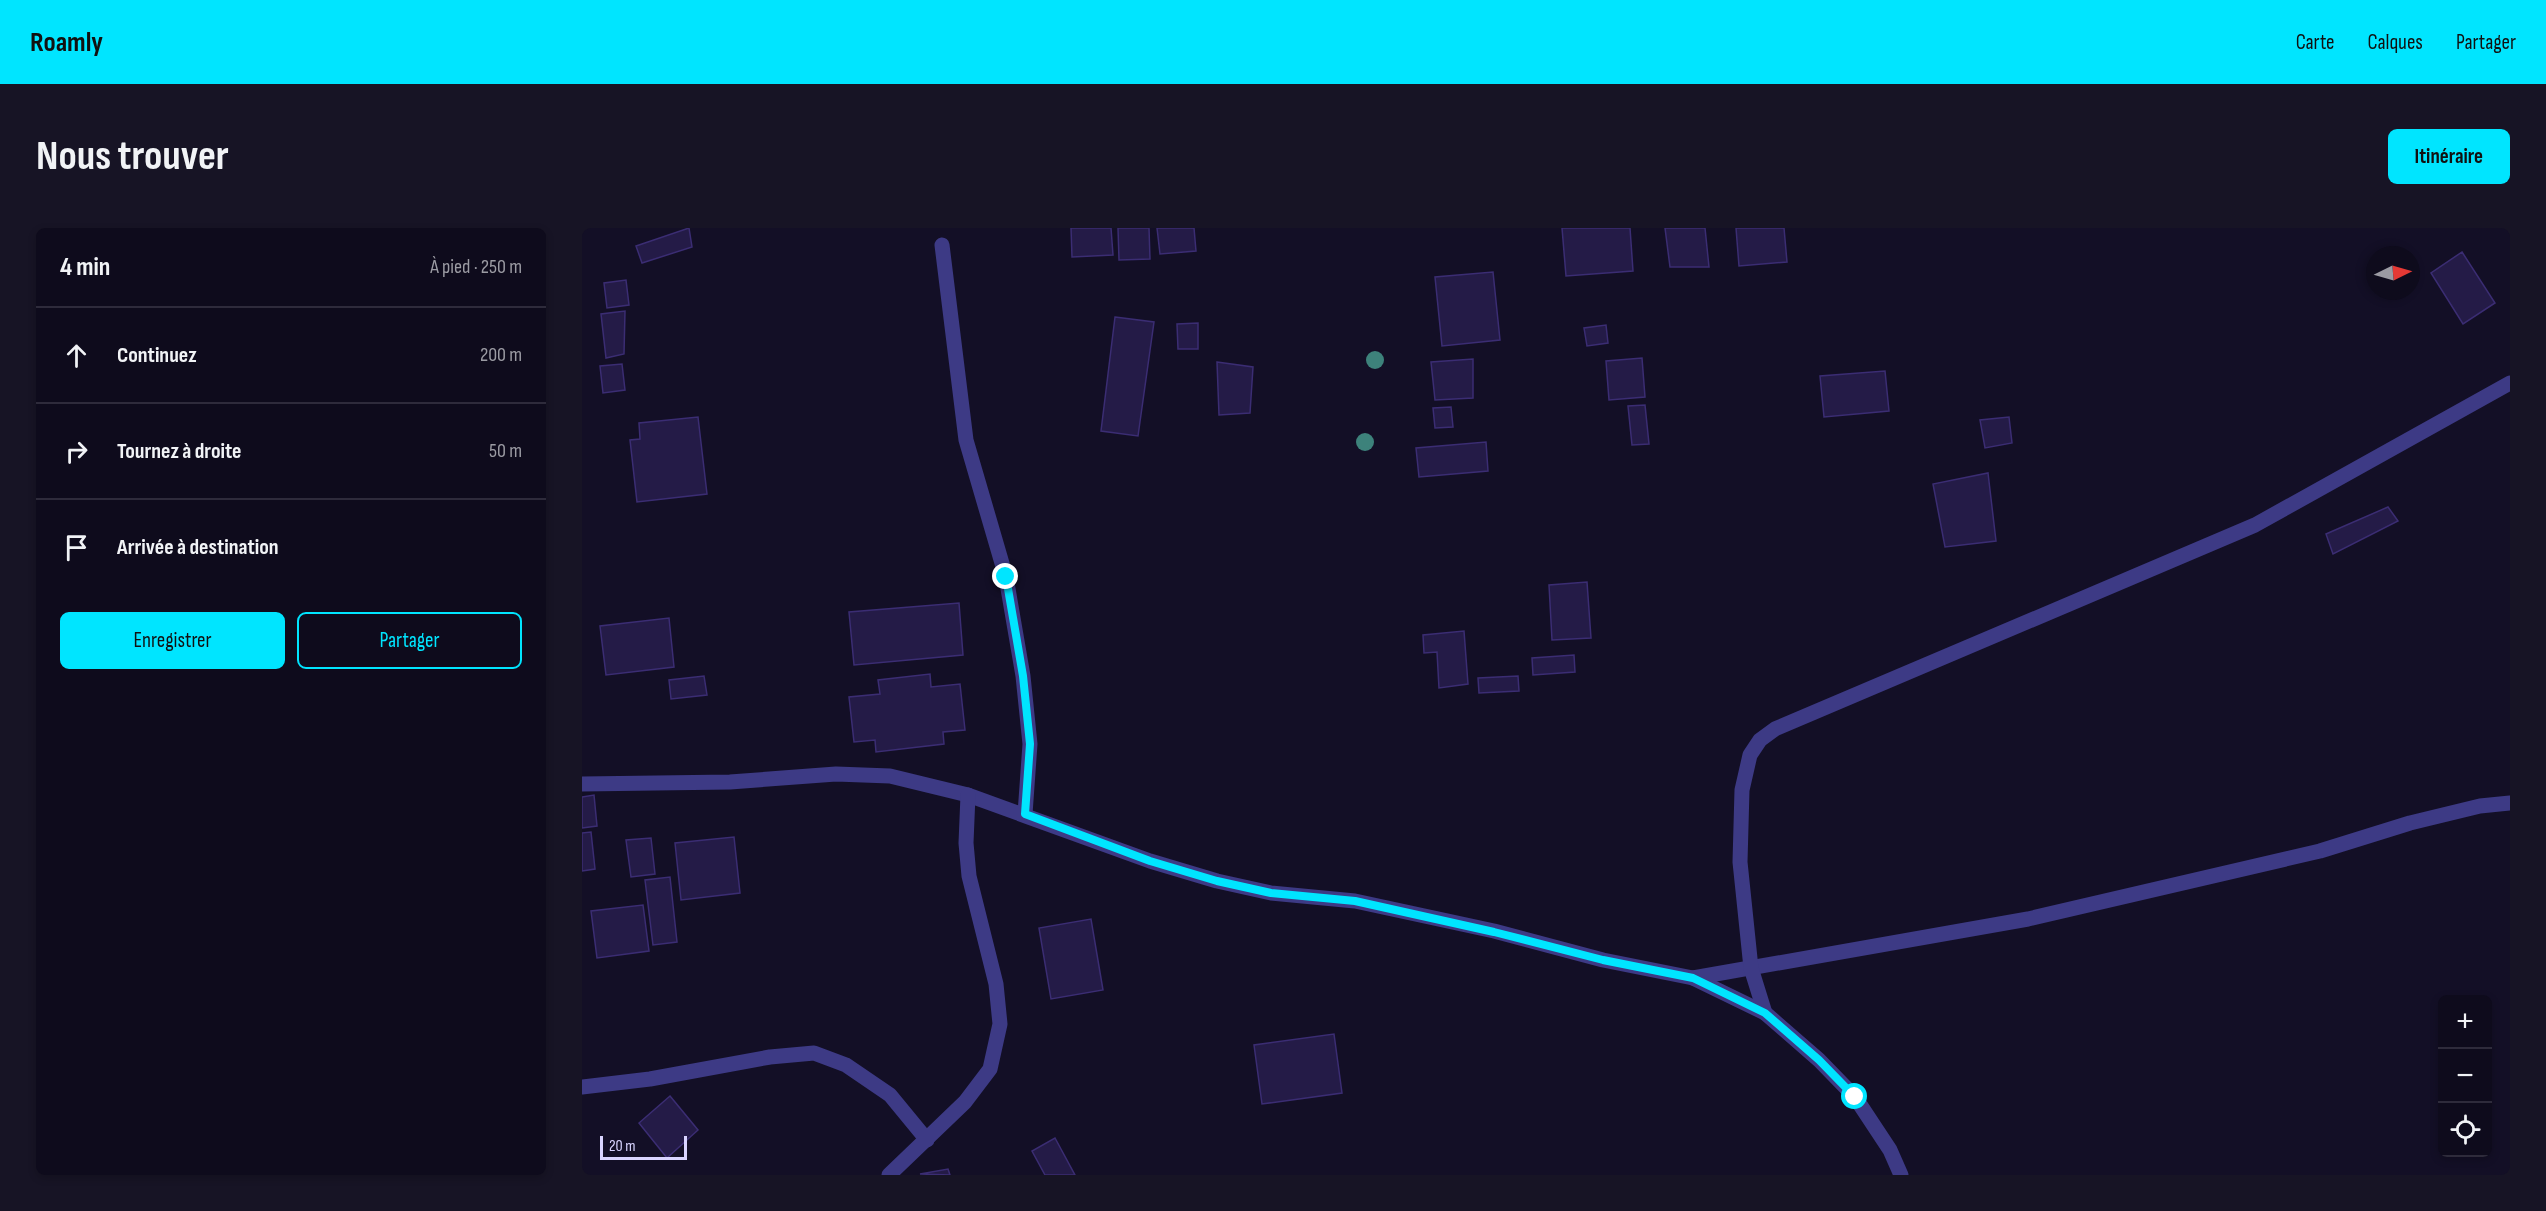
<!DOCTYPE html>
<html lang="fr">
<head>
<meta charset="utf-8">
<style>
  body { margin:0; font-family:"Sofia Sans Condensed",sans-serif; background:#171425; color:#f1f3f6 }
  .controls { position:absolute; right:18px; bottom:18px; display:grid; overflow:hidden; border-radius:9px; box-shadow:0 3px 9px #0003 }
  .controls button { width:54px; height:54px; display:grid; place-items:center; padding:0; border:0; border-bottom:2px solid #2e2b3b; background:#0e0b1c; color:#f1f3f6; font:30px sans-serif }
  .compass { position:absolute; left:1784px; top:18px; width:54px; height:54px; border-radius:50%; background:#0e0b1c; box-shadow:0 3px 9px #0003; rotate:85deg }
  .scale { position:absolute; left:18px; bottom:15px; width:87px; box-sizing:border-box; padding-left:6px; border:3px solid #d9d4ff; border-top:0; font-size:16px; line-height:21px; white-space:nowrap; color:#d9d4ff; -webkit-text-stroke:4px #130f26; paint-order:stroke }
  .stop { position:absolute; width:18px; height:18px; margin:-14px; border:4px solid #00e5ff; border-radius:50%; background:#fff }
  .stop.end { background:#00e5ff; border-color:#fff; box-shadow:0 2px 6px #0008 }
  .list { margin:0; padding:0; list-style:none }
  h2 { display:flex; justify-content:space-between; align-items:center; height:78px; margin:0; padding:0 24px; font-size:26px }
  h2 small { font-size:20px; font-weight:400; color:#9b9ba3 }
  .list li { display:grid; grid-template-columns:39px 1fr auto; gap:18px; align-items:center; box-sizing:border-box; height:96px; padding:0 24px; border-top:2px solid #2e2b3b }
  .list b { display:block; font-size:22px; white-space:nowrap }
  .list em { font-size:20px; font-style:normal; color:#9b9ba3 }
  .actions { display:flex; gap:12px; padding:18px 24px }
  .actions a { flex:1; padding:14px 0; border:2px solid #00e5ff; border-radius:9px; text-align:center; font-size:21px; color:#00e5ff }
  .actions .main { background:#00e5ff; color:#111 }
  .icon { flex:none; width:33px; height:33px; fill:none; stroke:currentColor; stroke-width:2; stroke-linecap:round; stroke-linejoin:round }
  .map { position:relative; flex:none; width:1928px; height:947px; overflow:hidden; border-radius:9px }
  header { display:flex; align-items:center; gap:36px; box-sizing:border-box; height:84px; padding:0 30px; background:#00e5ff; color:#111 }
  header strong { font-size:28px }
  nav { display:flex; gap:33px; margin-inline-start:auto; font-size:21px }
  .intro { display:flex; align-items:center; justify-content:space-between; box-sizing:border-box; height:144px; padding:0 36px }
  h1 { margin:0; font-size:42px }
  .button { padding:15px 27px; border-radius:9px; background:#00e5ff; color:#111; font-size:21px; font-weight:700 }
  main { display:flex; gap:36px; padding:0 36px }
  aside { flex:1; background:#0e0b1c; border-radius:9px; box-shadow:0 3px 9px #0003 }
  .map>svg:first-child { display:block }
  .building { fill:#241b47; stroke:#3b2d73; stroke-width:1.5 }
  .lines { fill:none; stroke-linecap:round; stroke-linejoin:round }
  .minor { stroke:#3d3a85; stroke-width:15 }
  .tree { fill:#3d827b }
  .route { stroke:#00e5ff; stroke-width:8 }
</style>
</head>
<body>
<header>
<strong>Roamly</strong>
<nav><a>Carte</a><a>Calques</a><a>Partager</a></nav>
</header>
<div class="intro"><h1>Nous trouver</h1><a class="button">Itinéraire</a></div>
<main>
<aside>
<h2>4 min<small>À pied · 250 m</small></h2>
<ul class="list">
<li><svg class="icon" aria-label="ahead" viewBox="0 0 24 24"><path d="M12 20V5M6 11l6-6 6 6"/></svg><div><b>Continuez</b></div><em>200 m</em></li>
<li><svg class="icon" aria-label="right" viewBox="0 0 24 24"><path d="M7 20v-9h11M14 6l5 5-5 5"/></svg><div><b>Tournez à droite</b></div><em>50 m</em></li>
<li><svg class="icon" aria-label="arrive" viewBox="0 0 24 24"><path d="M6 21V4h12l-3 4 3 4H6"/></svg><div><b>Arrivée à destination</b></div></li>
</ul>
<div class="actions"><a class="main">Enregistrer</a><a>Partager</a></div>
</aside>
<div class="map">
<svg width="1928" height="947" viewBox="0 0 1928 947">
  <rect width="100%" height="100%" fill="#130f26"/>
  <g class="building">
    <path d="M107,0L110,19L60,35L54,18Z"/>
    <path d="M489,0H529L531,27L490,29Z"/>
    <path d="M536,0H567L568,31L537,32Z"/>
    <path d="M575,0H612L614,23L578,26Z"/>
    <path d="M980,0H1048L1051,43L984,48Z"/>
    <path d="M1083,0H1123L1127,39H1088Z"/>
    <path d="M1154,0H1202L1205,34L1157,38Z"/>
    <path d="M1880,24L1913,75L1881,96L1849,45Z"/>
    <path d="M911,44L918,112L860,118L853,49Z"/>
    <path d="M44,52L47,77L25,80L22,55Z"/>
    <path d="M43,83L42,126L24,130L19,86Z"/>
    <path d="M533,89L572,94L556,208L519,203Z"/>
    <path d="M616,95V121H596L595,96Z"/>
    <path d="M1024,97L1026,115L1005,118L1002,100Z"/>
    <path d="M1060,130L1063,169L1027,172L1024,133Z"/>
    <path d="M891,131V170L853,172L849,134Z"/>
    <path d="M635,134L671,139L668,185L637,187Z"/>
    <path d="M40,136L43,162L21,165L18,138Z"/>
    <path d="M1303,143L1307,183L1242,189L1238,148Z"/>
    <path d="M1063,177L1067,216L1050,217L1046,178Z"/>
    <path d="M869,179L871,199L853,200L851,180Z"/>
    <path d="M116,189L125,266L55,274L48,212L58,211L57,195Z"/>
    <path d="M1427,189L1430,215L1403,220L1398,192Z"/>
    <path d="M904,214L906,243L837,249L834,220Z"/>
    <path d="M1406,245L1414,313L1363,319L1351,256Z"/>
    <path d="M1806,279L1816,293L1751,326L1744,306Z"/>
    <path d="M1005,354L1009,410L970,412L967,357Z"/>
    <path d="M377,375L381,427L272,437L267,384Z"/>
    <path d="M87,390L92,439L24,447L18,398Z"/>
    <path d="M882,403L886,456L857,460L855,424L842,425L841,407Z"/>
    <path d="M992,427L993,444L951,447L950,430Z"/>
    <path d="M348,446L349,459L378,456L383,502L361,504L362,516L294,524L293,512L272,514L267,469L298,466L296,452Z"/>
    <path d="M122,448L125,467L89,471L87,452Z"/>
    <path d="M936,448L937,463L897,465L896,450Z"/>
    <path d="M12,567L15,598L0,600V569Z"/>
    <path d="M9,604L13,641L0,643V605Z"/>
    <path d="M152,609L158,665L99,672L93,615Z"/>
    <path d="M69,610L73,646L49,649L44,612Z"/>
    <path d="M88,649L95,714L71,717L63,652Z"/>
    <path d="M61,677L67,723L15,730L9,683Z"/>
    <path d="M509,691L521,762L469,771L457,700Z"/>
    <path d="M752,806L760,865L680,876L672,817Z"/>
    <path d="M88,868L116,902L85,930L57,895Z"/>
    <path d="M473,910L493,947H463L450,923Z"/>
    <path d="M366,941L368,947L338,946Z"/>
  </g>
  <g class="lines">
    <g class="minor">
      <path d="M360,17L384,212L424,349L441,448L448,516L443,586"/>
      <path d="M0,556L148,554L254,546L308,548L386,567L568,633L635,653L689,665L773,673L912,703L1021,732L1111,750L1183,785L1237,832L1273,869L1308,922L1319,947"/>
      <path d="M1111,750L1446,691L1738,623L1828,595L1898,578L1928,575"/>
      <path d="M1183,785L1169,740L1158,634L1160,562L1168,527L1178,512L1193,501L1673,297L1928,155"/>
      <path d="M0,859L68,851L188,829L232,825L264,837L308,867L345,912"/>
      <path d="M307,947L383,874L408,841L418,796L414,756L387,648L384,615L386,567"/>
    </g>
  </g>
  <g class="tree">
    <circle cx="793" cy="132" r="9"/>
    <circle cx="783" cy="214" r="9"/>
  </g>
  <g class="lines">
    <path class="route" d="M424,349L441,448L448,516L443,586L568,633L635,653L689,665L773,673L912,704L1021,732L1111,750L1183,785L1237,832L1273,869"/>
  </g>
</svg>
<div class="controls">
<button>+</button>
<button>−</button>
<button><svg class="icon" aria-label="locate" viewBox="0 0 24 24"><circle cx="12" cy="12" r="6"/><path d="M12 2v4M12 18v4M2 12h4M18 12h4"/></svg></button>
</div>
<svg class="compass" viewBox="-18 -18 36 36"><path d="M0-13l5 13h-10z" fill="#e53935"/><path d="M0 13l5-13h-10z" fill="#9b9ba3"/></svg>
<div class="scale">20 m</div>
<div class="stop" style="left:1273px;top:869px"></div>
<div class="stop end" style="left:424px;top:349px"></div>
</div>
</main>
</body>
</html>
